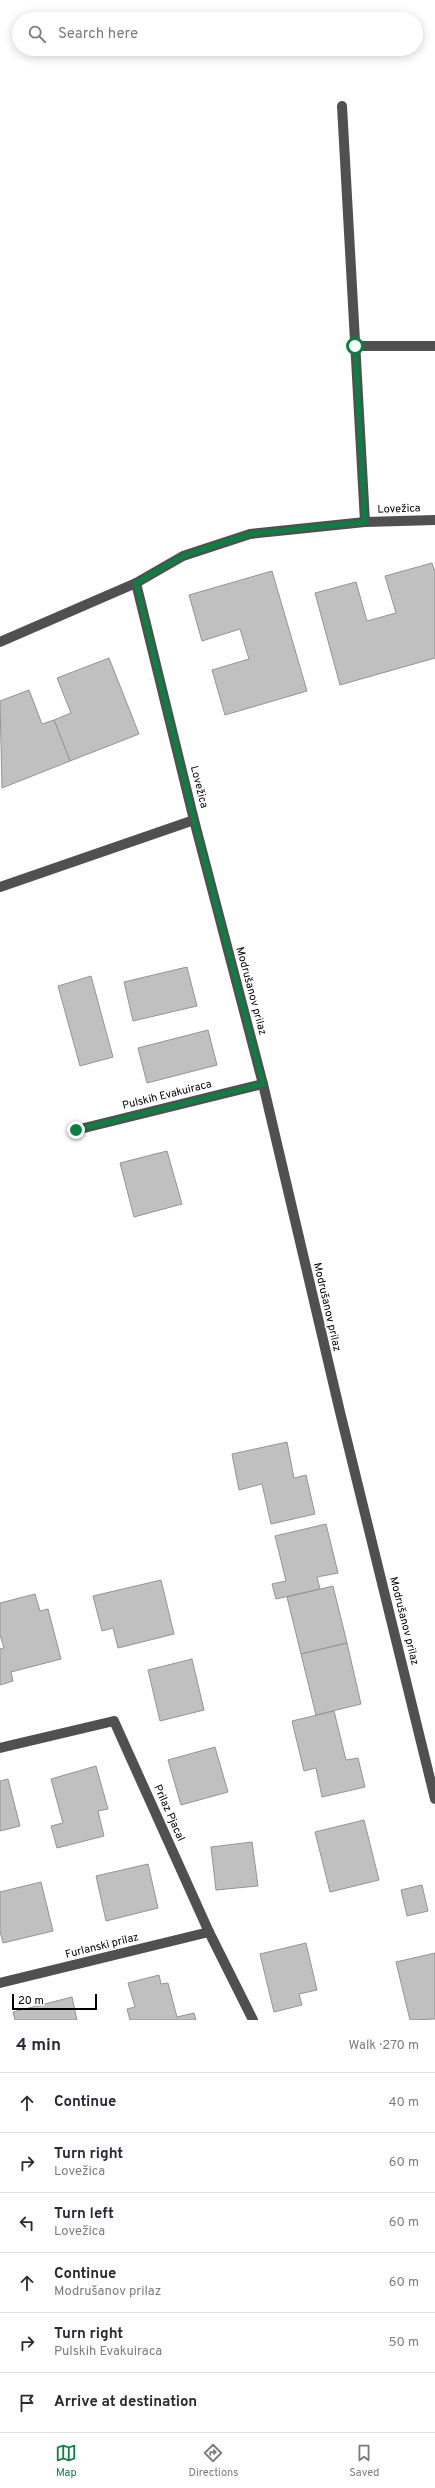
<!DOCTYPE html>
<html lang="en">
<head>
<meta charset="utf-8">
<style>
  body { margin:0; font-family:Overpass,sans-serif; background:#f2f2f3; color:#2b2b33 }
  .scale { position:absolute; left:12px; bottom:10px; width:85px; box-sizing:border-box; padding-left:4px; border:2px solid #000; border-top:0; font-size:11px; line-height:14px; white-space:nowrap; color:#000; -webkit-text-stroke:3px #fff; paint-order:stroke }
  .stop { position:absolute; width:12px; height:12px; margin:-9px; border:3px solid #0b8043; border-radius:50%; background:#fff }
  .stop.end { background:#0b8043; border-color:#fff; box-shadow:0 1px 4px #0008 }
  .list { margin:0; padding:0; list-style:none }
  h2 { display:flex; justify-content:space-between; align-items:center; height:52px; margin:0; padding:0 16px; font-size:17px }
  h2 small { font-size:13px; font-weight:400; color:#7c7c81 }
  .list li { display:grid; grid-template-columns:26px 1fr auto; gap:12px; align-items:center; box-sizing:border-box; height:60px; padding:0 16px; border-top:1px solid #e1e1e2 }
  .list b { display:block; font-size:15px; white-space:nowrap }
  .list p { margin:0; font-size:13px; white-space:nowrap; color:#7c7c81 }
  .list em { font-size:13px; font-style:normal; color:#7c7c81 }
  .icon { flex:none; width:22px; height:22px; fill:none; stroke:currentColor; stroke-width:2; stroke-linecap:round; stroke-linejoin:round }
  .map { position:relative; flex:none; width:435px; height:2020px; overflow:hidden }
  .search { position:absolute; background:#fff; box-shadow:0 2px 10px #0003; left:12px; right:12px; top:12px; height:44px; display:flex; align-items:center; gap:10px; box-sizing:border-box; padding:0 14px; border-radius:22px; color:#7c7c81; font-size:15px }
  .sheet { height:412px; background:#fff }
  nav { display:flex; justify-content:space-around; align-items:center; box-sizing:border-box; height:56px; border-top:1px solid #e1e1e2; background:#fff; font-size:11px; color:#7c7c81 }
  nav a { display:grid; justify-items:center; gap:2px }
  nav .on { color:#0b8043 }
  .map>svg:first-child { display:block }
  .building { fill:#c0c0c0; stroke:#949494 }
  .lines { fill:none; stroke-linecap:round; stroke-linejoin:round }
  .minor { stroke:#505050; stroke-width:10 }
  .route { stroke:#0b8043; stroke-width:5 }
  .labels { text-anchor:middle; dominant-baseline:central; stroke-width:3; stroke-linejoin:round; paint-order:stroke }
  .street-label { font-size:11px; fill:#000; stroke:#fff }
</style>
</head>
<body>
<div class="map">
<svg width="435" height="2020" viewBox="0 0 435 2020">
  <rect width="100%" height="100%" fill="#fff"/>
  <g class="building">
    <path d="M432,563L435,572V658L340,685L315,593L356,582L367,621L396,613L385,576Z"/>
    <path d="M272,571L307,691L225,715L212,670L249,659L240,629L202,641L189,595Z"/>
    <path d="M109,658L139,734L70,761L54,720L71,713L57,678Z"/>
    <path d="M29,690L42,724L54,720L70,761L2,788L0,701Z"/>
    <path d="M187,967L197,1006L133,1021L124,982Z"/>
    <path d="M91,976L113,1057L80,1066L58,986Z"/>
    <path d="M208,1030L217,1065L147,1083L138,1048Z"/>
    <path d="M167,1151L182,1204L134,1217L120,1163Z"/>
    <path d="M287,1442L294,1478L306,1475L315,1514L271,1524L262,1484L239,1490L232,1454Z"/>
    <path d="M326,1524L338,1573L317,1577L320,1589L276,1599L272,1584L286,1581L275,1536Z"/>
    <path d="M161,1580L174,1634L118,1648L113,1628L102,1631L93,1596Z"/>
    <path d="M333,1586L347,1643L301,1654L287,1597Z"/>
    <path d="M35,1594L40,1611L48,1609L61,1659L11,1672L13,1681L0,1685V1649L4,1648L0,1635V1603Z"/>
    <path d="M347,1643L361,1704L316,1715L301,1654Z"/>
    <path d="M192,1659L204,1710L160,1721L148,1670Z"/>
    <path d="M334,1711L346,1760L358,1758L365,1787L322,1797L316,1768L304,1771L292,1721Z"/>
    <path d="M215,1747L228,1792L181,1805L168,1760Z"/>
    <path d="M96,1766L108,1809L98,1811L104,1836L57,1848L51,1826L63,1823L51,1779Z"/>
    <path d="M8,1779L20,1826L0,1831V1781Z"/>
    <path d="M364,1820L379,1880L330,1892L315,1832Z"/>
    <path d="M252,1842L258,1886L216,1890L211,1847Z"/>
    <path d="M148,1864L158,1908L106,1921L96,1876Z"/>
    <path d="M41,1882L53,1931L3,1943L0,1931V1892Z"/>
    <path d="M422,1885L428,1911L407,1916L401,1890Z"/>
    <path d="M306,1943L317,1990L299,1994L302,2005L274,2012L260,1954Z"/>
    <path d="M435,1953V2019L410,2020L396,1962Z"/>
    <path d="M159,1975L161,1984L168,1983L177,2017L194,2013L196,2020H130L127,2009L135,2007L128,1983Z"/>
    <path d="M72,1997L77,2020H15L13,2012Z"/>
  </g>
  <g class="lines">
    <g class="minor">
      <path d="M342,106L365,522"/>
      <path d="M355,346H435"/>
      <path d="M0,642L136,583L183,556L250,534L365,522L435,520"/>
      <path d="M194,820L263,1084L340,1412L435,1799"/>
      <path d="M0,887L194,820L136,583"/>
      <path d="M76,1130L263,1084"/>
      <path d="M0,1748L114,1721L209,1932L253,2020"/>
      <path d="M0,1983L209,1932"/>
    </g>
  </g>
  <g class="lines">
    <path class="route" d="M76,1130L263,1084L194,820L136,583L183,556L250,534L365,522L355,346"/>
  </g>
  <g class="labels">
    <g class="street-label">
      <text transform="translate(399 509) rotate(-2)">Lovežica</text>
      <text transform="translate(199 787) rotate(76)">Lovežica</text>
      <text transform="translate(251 991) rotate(75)">Modrušanov prilaz</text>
      <text transform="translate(167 1095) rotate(-14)">Pulskih Evakuiraca</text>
      <text transform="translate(327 1307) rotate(77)">Modrušanov prilaz</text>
      <text transform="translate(404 1621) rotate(76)">Modrušanov prilaz</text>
      <text transform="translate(169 1813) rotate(66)">Prilaz Pjacal</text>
      <text transform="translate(102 1946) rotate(-14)">Furlanski prilaz</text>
    </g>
  </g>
</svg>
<div class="scale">20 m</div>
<div class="stop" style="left:355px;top:346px"></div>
<div class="stop end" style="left:76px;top:1130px"></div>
<div class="search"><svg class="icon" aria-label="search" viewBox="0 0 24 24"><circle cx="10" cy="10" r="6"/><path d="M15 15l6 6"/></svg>Search here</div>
</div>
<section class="sheet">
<h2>4 min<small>Walk · 270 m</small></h2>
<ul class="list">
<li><svg class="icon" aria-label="ahead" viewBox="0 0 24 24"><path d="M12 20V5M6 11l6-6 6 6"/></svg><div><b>Continue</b></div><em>40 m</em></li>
<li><svg class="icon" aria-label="right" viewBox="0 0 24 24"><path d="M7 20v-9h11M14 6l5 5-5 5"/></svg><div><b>Turn right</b><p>Lovežica</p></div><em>60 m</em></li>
<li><svg class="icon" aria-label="left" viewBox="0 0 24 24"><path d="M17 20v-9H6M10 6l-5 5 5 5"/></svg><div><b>Turn left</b><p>Lovežica</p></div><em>60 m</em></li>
<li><svg class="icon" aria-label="ahead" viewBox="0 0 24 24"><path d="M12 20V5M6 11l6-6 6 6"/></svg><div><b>Continue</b><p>Modrušanov prilaz</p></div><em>60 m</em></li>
<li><svg class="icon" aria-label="right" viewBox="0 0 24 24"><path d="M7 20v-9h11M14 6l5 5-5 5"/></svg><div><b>Turn right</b><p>Pulskih Evakuiraca</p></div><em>50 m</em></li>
<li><svg class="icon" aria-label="arrive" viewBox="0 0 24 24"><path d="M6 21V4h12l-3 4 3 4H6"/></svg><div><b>Arrive at destination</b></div></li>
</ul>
</section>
<nav>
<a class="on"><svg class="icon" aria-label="map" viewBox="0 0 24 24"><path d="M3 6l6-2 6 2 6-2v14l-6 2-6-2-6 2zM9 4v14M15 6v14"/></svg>Map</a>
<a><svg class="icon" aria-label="directions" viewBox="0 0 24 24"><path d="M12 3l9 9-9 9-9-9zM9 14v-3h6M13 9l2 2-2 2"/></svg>Directions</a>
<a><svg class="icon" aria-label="saved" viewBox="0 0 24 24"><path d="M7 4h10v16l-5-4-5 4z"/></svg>Saved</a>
</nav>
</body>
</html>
